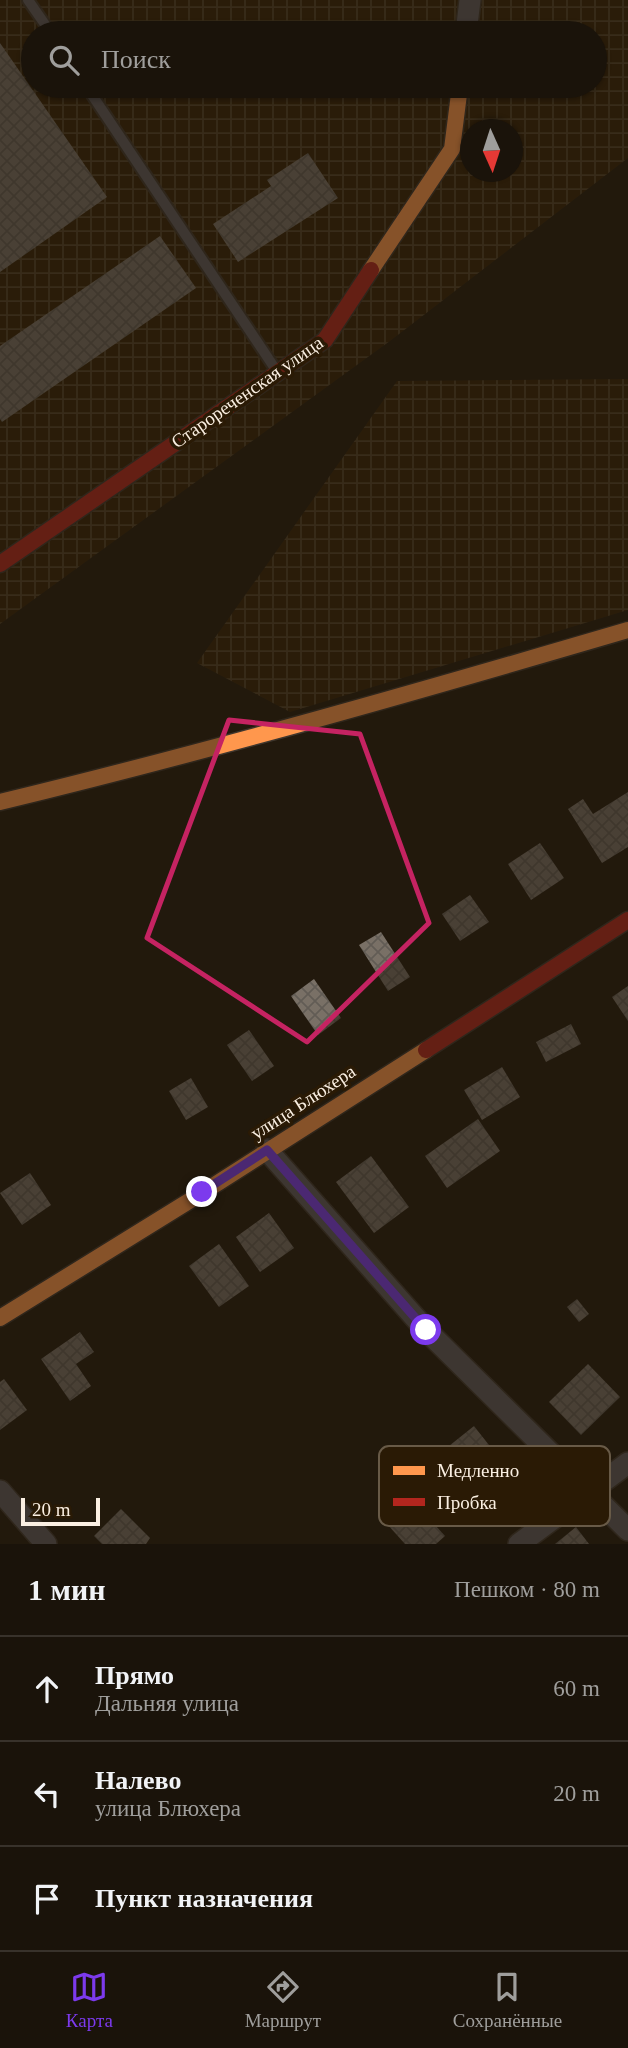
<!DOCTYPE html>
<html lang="ru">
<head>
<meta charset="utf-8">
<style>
  body { margin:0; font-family:Georgia,serif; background:#231c13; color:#f1f3f6 }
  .compass { position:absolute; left:460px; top:119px; width:63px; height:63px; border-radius:50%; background:#1a130a; box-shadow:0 2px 5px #0004; rotate:177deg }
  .scale { position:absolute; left:21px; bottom:18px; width:79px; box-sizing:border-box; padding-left:7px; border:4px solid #faefe2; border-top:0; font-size:19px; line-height:24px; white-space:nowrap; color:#faefe2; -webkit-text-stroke:5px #2a1a05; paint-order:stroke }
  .stop { position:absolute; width:21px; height:21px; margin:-16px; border:5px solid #7c3aed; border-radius:50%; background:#fff }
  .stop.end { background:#7c3aed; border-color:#fff; box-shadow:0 2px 7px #0008 }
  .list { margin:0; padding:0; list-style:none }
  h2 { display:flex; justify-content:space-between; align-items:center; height:91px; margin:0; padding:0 28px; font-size:30px }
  h2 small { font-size:23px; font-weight:400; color:#9f9e9c }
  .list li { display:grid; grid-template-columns:46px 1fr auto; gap:21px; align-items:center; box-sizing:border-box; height:105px; padding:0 28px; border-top:2px solid #38322b }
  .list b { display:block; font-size:26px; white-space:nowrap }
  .list p { margin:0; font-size:23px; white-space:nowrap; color:#9f9e9c }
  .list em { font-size:23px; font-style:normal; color:#9f9e9c }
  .icon { flex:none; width:38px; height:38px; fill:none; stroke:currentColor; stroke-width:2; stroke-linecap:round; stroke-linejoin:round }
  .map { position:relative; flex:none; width:628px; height:1544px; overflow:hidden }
  .search { position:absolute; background:#1a130a; box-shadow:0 2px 5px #0004; left:21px; right:21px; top:21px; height:77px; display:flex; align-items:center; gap:18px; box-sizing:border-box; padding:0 24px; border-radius:38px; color:#9f9e9c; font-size:26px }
  .sheet { height:406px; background:#1a130a }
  nav { display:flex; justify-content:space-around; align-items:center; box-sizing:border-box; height:98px; border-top:2px solid #38322b; background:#1a130a; font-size:19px; color:#9f9e9c }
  nav a { display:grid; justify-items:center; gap:4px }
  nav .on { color:#7c3aed }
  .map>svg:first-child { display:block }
  .industrial { fill:url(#industrial-grid); fill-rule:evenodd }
  .building { fill:url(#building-cross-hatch) }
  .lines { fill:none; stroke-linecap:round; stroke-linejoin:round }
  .lane-casing { stroke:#3f362d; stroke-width:14 }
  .street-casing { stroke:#3f362d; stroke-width:24 }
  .slow-casing { stroke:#3f362d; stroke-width:19 }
  .jam-casing { stroke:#3f362d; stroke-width:19 }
  .lane { stroke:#5d5a5d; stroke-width:10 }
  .street { stroke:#5d5a5d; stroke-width:21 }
  .slow { stroke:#ff974d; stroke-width:16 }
  .jam { stroke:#b3261e; stroke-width:16 }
  .route { stroke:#7c3aed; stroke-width:9 }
  .marked { fill:none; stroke:#c52362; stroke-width:5; stroke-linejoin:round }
  .labels { text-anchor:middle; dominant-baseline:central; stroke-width:7; stroke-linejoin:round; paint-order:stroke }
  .street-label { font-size:19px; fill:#faefe2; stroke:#2a1a05 }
  .key { fill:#2a1a05; stroke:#685a47; stroke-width:2 }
  .key-label { font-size:19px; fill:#faefe2 }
</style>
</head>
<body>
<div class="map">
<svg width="628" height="1544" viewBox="0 0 628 1544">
  <defs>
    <pattern id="industrial-grid" width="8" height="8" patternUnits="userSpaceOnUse" patternTransform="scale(1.75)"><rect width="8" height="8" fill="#342106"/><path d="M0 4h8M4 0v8" fill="none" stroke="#52422a"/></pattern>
    <pattern id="building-cross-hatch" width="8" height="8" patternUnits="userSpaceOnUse" patternTransform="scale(1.75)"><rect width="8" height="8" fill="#797066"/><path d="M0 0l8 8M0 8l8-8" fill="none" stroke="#625c55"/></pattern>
  </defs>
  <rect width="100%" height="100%" fill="#22190d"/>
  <g class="industrial">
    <path d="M0,0H628V158L390,341L0,624ZM33,33H595V86H33ZM470,130H512V172H470Z"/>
    <path d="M628,379V610L290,712L197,663L397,381Z"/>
  </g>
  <g class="building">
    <path d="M0,43L107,197L0,272Z"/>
    <path d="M308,153L338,198L238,262L213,224L271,186L267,180Z"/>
    <path d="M160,236L196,288L2,422L0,419V346Z"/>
    <path d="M628,792V847L602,863L568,809L583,799L593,814Z"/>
    <path d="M540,843L564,878L531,900L508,864Z"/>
    <path d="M470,895L489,922L460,941L442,914Z"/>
    <path d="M381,932L410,977L388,991L359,945Z"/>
    <path d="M314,979L341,1018L318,1035L291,996Z"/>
    <path d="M628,986V1021L612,997Z"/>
    <path d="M571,1024L581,1044L546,1062L536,1042Z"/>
    <path d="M249,1030L274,1066L252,1081L227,1045Z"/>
    <path d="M502,1067L520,1097L482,1120L464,1090Z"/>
    <path d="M191,1078L208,1107L186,1120L169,1091Z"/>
    <path d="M478,1119L500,1151L447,1188L425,1156Z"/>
    <path d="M371,1156L409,1207L374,1233L336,1182Z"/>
    <path d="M30,1173L51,1205L22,1225L0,1193Z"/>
    <path d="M269,1213L294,1248L260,1272L236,1237Z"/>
    <path d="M219,1244L249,1286L219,1307L189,1266Z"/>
    <path d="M577,1299L589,1314L579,1322L567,1307Z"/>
    <path d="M80,1332L94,1352L76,1364L91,1386L70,1401L41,1359Z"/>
    <path d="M588,1364L620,1397L581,1435L549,1402Z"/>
    <path d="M4,1379L27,1410L0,1430V1382Z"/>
    <path d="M474,1426L515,1478L494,1494L470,1465L461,1472L444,1450Z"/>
    <path d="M413,1501L445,1536L436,1544H405L387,1524Z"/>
    <path d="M121,1509L150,1538L146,1544H102L94,1536Z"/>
    <path d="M576,1527L589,1544H555Z"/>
  </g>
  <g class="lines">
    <g class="lane-casing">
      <g id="lane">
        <path d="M28,0L51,33"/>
        <path d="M86,86L276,370"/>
      </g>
    </g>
    <g class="street-casing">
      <g id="street">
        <path d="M466,33L470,0"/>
        <path d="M267,1150L426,1330L628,1530"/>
        <path d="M0,1491L46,1544"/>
        <path d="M519,1544L628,1463"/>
      </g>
    </g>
    <g class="slow-casing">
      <g id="slow">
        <path d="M371,270L452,149L460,86"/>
        <path d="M0,802C211,751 420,691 628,630"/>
        <path d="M0,1318L202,1193L426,1050"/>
      </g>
    </g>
    <g class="jam-casing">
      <g id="jam">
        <path d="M0,564L325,340L371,270"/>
        <path d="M426,1050L628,920"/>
      </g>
    </g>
    <use href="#lane" class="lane"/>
    <use href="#street" class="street"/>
    <use href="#slow" class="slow"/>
    <use href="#jam" class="jam"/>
  </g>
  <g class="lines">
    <path class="route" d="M202,1192L267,1150L426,1330"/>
  </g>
  <path d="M0 0H628V1544H0ZM229,720L360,734L429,923L307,1042L147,938Z" fill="#22190d" fill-opacity=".55" fill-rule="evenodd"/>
  <path class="marked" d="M229,720L360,734L429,923L307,1042L147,938Z"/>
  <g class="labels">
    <g class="street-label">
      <text transform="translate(247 392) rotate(-35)">Старореченская улица</text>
      <text transform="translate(303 1102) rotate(-33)">улица Блюхера</text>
    </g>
  </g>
  <rect x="379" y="1446" width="231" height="80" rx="10" class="key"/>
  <rect x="393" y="1466" width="32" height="9" fill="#ff974d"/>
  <rect x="393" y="1498" width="32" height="8" fill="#b3261e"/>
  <g class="key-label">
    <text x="437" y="1477">Медленно</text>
    <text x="437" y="1509">Пробка</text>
  </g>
</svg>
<svg class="compass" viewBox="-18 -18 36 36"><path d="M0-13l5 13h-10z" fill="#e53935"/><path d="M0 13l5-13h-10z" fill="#9f9e9c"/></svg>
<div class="scale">20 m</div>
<div class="stop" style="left:426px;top:1330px"></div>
<div class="stop end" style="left:202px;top:1192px"></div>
<div class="search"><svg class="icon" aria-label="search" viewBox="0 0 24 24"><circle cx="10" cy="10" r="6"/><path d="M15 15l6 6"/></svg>Поиск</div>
</div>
<section class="sheet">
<h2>1 мин<small>Пешком · 80 m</small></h2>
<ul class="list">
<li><svg class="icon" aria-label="ahead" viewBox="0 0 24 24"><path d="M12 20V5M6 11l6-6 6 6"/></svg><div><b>Прямо</b><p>Дальняя улица</p></div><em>60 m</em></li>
<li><svg class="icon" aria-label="left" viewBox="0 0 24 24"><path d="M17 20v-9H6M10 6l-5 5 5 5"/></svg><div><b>Налево</b><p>улица Блюхера</p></div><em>20 m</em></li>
<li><svg class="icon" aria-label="arrive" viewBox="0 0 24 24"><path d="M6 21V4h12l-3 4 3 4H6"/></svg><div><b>Пункт назначения</b></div></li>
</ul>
</section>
<nav>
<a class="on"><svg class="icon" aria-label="map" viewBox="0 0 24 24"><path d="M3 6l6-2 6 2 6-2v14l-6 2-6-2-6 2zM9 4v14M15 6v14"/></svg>Карта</a>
<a><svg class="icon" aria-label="directions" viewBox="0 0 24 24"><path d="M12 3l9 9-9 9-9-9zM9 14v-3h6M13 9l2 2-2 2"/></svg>Маршрут</a>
<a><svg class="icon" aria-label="saved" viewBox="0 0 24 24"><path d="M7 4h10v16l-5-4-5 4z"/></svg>Сохранённые</a>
</nav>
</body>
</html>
